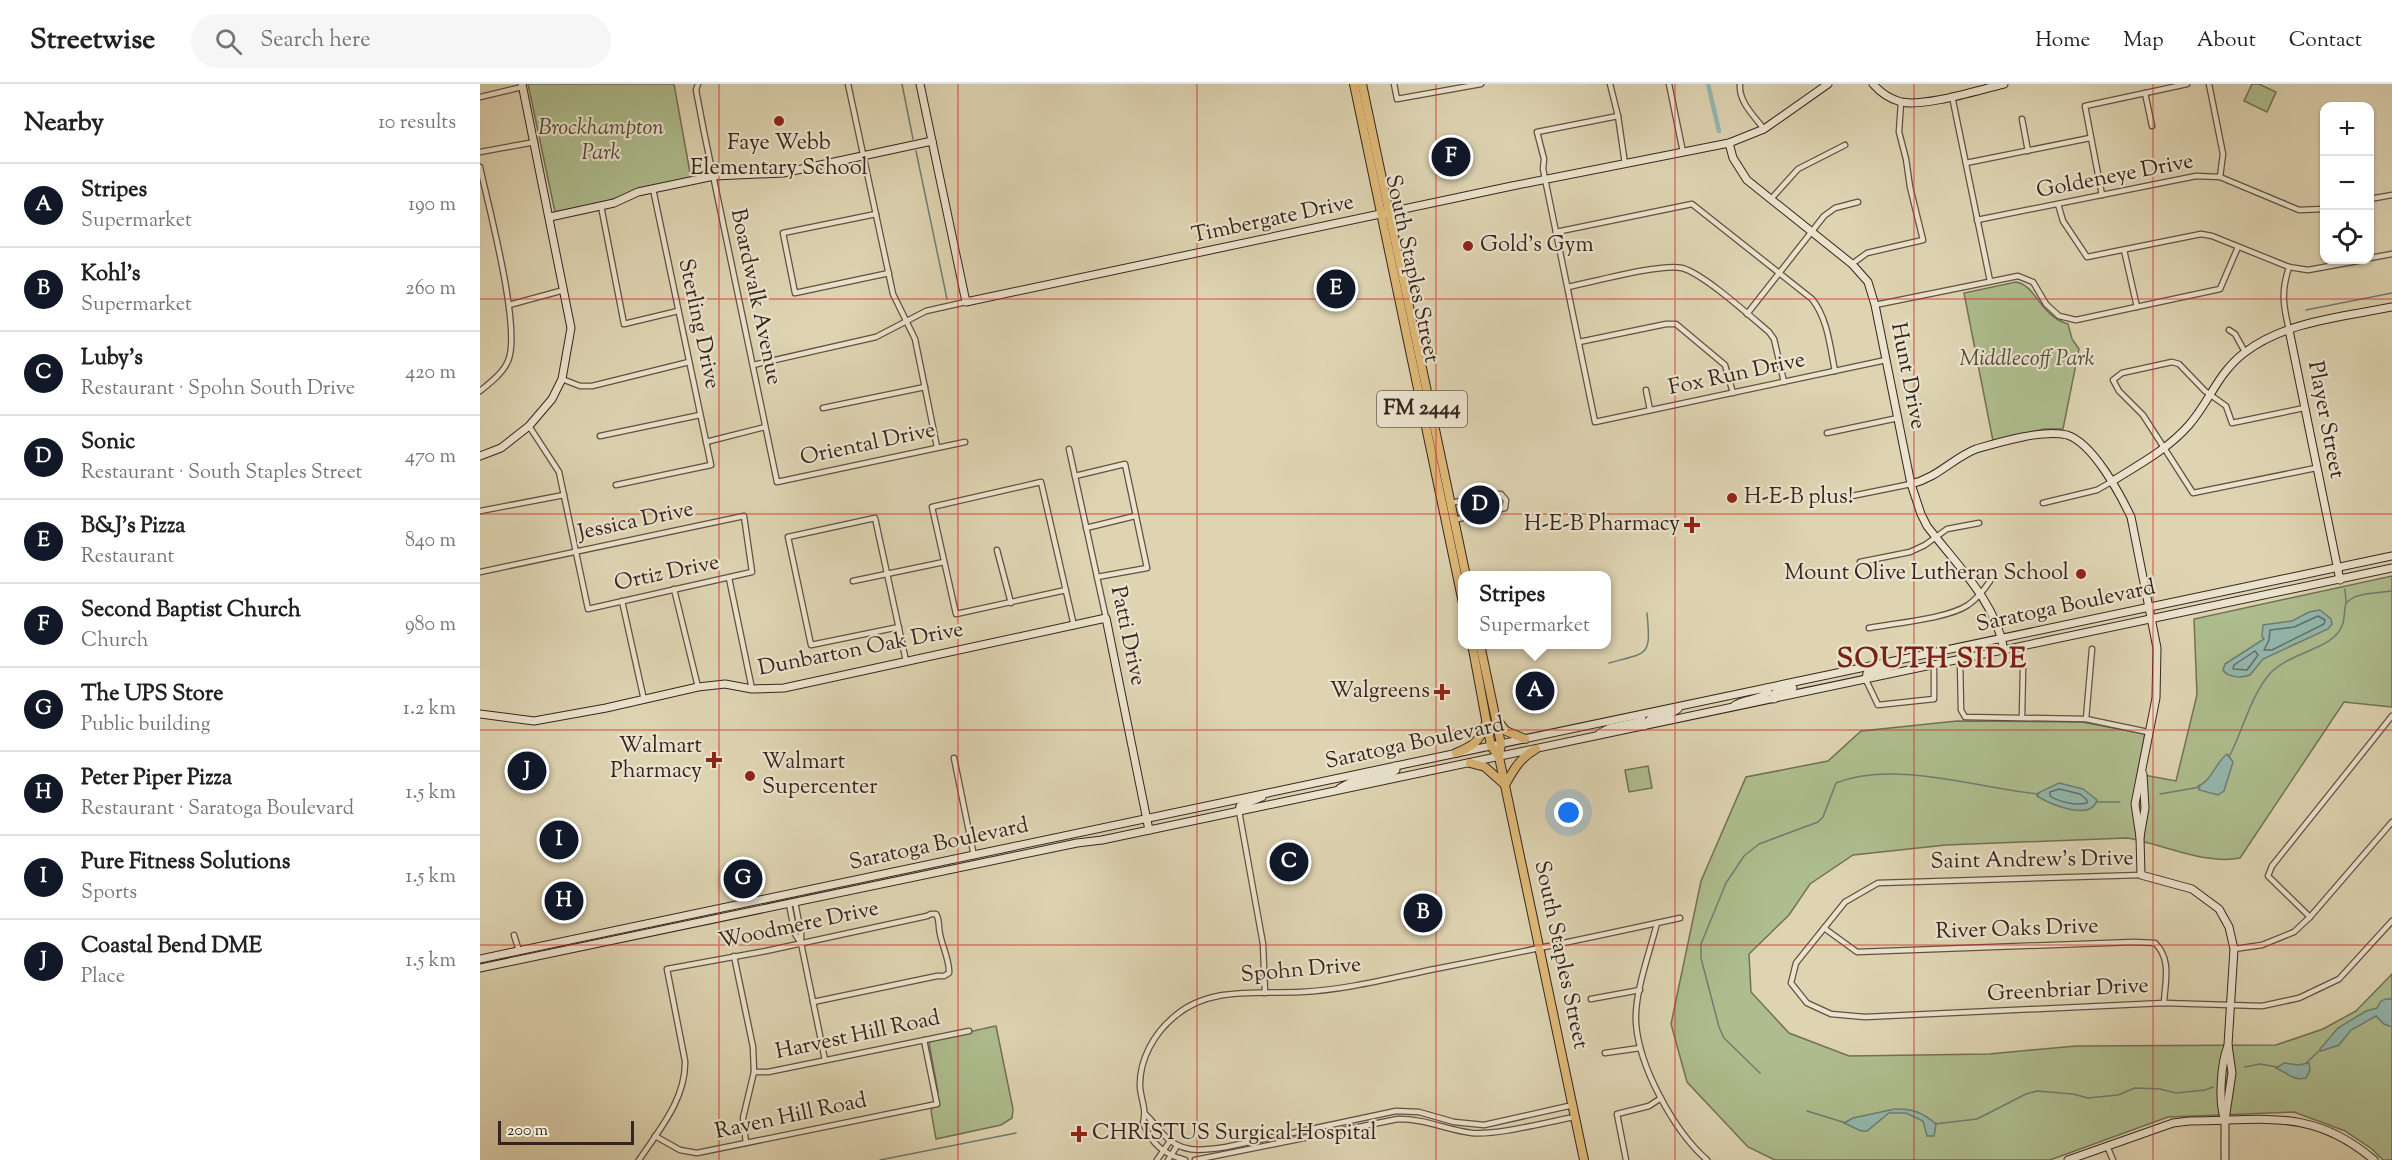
<!DOCTYPE html>
<html lang="en">
<head>
<meta charset="utf-8">
<style>
  body { margin:0; font-family:"Sorts Mill Goudy",serif; background:#f6f6f6; color:#202124 }
  .controls { position:absolute; right:18px; top:18px; display:grid; overflow:hidden; border-radius:12px; box-shadow:0 2px 4px #0004 }
  .controls button { width:54px; height:54px; display:grid; place-items:center; padding:0; border:0; border-bottom:2px solid #e0e0e0; background:#fff; color:#202124; font:30px sans-serif }
  .scale { position:absolute; left:18px; bottom:15px; width:136px; box-sizing:border-box; padding-left:6px; border:3px solid #36251e; border-top:0; font-size:16px; line-height:21px; white-space:nowrap; color:#36251e; -webkit-text-stroke:4px #eae3cd; paint-order:stroke }
  .you { position:absolute; left:1089px; top:729px; width:21px; height:21px; margin:-15px; border:4px solid #fff; border-radius:50%; background:#1a73e8; box-shadow:0 0 0 9px #1a73e833 }
  .badge { display:grid; place-items:center; width:39px; height:39px; border-radius:50%; background:#111827; color:#fff; font-size:20px; font-weight:700 }
  .pin { position:absolute; translate:-50% -50%; border:3px solid #fff; box-shadow:0 2px 6px #0006 }
  .popup { position:absolute; left:978px; top:487px; width:153px; height:78px; box-sizing:border-box; display:grid; place-content:center; border-radius:12px; background:#fff; filter:drop-shadow(0 2px 4px #0005); font-size:20px; white-space:nowrap; color:#757577 }
  .popup b { font-size:22px; color:#202124 }
  .popup::after { content:''; position:absolute; left:50%; top:100%; margin-left:-12px; border:12px solid transparent; border-top-color:#fff }
  .list { margin:0; padding:0; list-style:none }
  h2 { display:flex; justify-content:space-between; align-items:center; height:78px; margin:0; padding:0 24px; font-size:26px }
  h2 small { font-size:20px; font-weight:400; color:#757577 }
  .list li { display:grid; grid-template-columns:39px 1fr auto; gap:18px; align-items:center; box-sizing:border-box; height:84px; padding:0 24px; border-top:2px solid #e0e0e0 }
  .list b { display:block; font-size:22px; white-space:nowrap }
  .list p { margin:0; font-size:20px; white-space:nowrap; color:#757577 }
  .list em { font-size:20px; font-style:normal; color:#757577 }
  .icon { flex:none; width:33px; height:33px; fill:none; stroke:currentColor; stroke-width:2; stroke-linecap:round; stroke-linejoin:round }
  .map { position:relative; flex:none; width:1912px; height:1076px; overflow:hidden }
  header { display:flex; align-items:center; gap:36px; box-sizing:border-box; height:84px; padding:0 30px; background:#fff; border-bottom:2px solid #e0e0e0 }
  header strong { font-size:28px }
  nav { display:flex; gap:33px; margin-inline-start:auto; font-size:21px }
  .search { width:420px; height:54px; background:#f6f6f6; display:flex; align-items:center; gap:15px; box-sizing:border-box; padding:0 21px; border-radius:33px; color:#757577; font-size:22px }
  main { display:flex }
  aside { flex:1; background:#fff }
  .map>svg:first-child { display:block }
  .green { fill:#aebd8e; stroke:#727156; stroke-width:1.5 }
  .water { fill:#93b8ae; stroke:#6e7d74; stroke-width:1.5 }
  .lines { fill:none; stroke-linecap:round; stroke-linejoin:round }
  .shore { stroke:#646e66; stroke-width:1.5 }
  .stream { stroke:#6e7d74; stroke-width:1.5 }
  .canal { stroke:#93b8ae; stroke-width:4.5 }
  .street-casing { stroke:#605143; stroke-width:7 }
  .secondary-casing { stroke:#36251e; stroke-width:9 }
  .primary-casing { stroke:#36251e; stroke-width:10 }
  .street { stroke:#eae3cd; stroke-width:4.5 }
  .secondary { stroke:#eae3cd; stroke-width:7 }
  .primary { stroke:#dfba79; stroke-width:8 }
  .grid { fill:none; stroke:#d62828; stroke-width:1.5; stroke-opacity:0.55 }
  .poi-dot { fill:#8f2418; stroke:#eae3cd; stroke-width:2 }
  .labels { text-anchor:middle; dominant-baseline:central; stroke-width:4.5; stroke-linejoin:round; paint-order:stroke }
  .shield { fill:#eae3cd; stroke:#6c5e52; stroke-width:1.5 }
  .shield-label { font-size:21px; font-weight:bold; fill:#36251e }
  .park-label { font-size:22px; font-style:italic; fill:#544b3a; stroke:#eae3cd }
  .poi-label { font-size:22px; fill:#36251e; stroke:#eae3cd; text-anchor:start }
  .street-label { font-size:22px; fill:#36251e; stroke:#eae3cd }
  .district-label { font-size:28px; font-weight:bold; letter-spacing:1.5px; fill:#7a1f14; stroke:#eae3cd }
</style>
</head>
<body>
<header>
<strong>Streetwise</strong>
<div class="search"><svg class="icon" aria-label="search" viewBox="0 0 24 24"><circle cx="10" cy="10" r="6"/><path d="M15 15l6 6"/></svg>Search here</div>
<nav><a>Home</a><a>Map</a><a>About</a><a>Contact</a></nav>
</header>
<main>
<aside>
<h2>Nearby<small>10 results</small></h2>
<ul class="list">
<li><span class="badge">A</span><div><b>Stripes</b><p>Supermarket</p></div><em>190 m</em></li>
<li><span class="badge">B</span><div><b>Kohl's</b><p>Supermarket</p></div><em>260 m</em></li>
<li><span class="badge">C</span><div><b>Luby's</b><p>Restaurant · Spohn South Drive</p></div><em>420 m</em></li>
<li><span class="badge">D</span><div><b>Sonic</b><p>Restaurant · South Staples Street</p></div><em>470 m</em></li>
<li><span class="badge">E</span><div><b>B&amp;J's Pizza</b><p>Restaurant</p></div><em>840 m</em></li>
<li><span class="badge">F</span><div><b>Second Baptist Church</b><p>Church</p></div><em>980 m</em></li>
<li><span class="badge">G</span><div><b>The UPS Store</b><p>Public building</p></div><em>1.2 km</em></li>
<li><span class="badge">H</span><div><b>Peter Piper Pizza</b><p>Restaurant · Saratoga Boulevard</p></div><em>1.5 km</em></li>
<li><span class="badge">I</span><div><b>Pure Fitness Solutions</b><p>Sports</p></div><em>1.5 km</em></li>
<li><span class="badge">J</span><div><b>Coastal Bend DME</b><p>Place</p></div><em>1.5 km</em></li>
</ul>
</aside>
<div class="map">
<svg width="1912" height="1076" viewBox="0 0 1912 1076">
  <rect width="100%" height="100%" fill="#ded4b2"/>
  <filter id="stains"><feTurbulence type="fractalNoise" baseFrequency=".00333" numOctaves="4"/><feColorMatrix values="0 0 0 0 .2 0 0 0 0 .09 0 0 0 0 .02 0 0 0 .5 -.17"/></filter>
  <radialGradient id="worn" r=".72"><stop offset=".6" stop-color="#630" stop-opacity="0"/><stop offset="1" stop-color="#630" stop-opacity=".3"/></radialGradient>
  <g class="green">
    <path d="M48,0H194L211,94L163,104L125,118L75,128Z"/>
    <path d="M1772,0H1779L1796,8L1787,28L1764,17Z"/>
    <path d="M1536,198C1556,201 1560,232 1588,240L1592,255L1599,265L1583,345H1564L1513,357L1484,209Z"/>
    <path d="M1912,492V623L1864,618L1760,774C1723,781 1683,760 1647,754L1466,761L1373,771L1330,800L1309,831L1269,870L1271,908L1309,949L1369,972L1509,970L1596,962L1796,961L1843,945L1876,927L1912,890V1076H1903L1892,1065L1865,1047L1814,1028L1688,1033L1570,1076H1295L1268,1063L1207,998L1191,940L1221,797L1266,693L1348,677L1381,647L1477,637L1602,638L1665,650L1658,690L1696,697L1717,611L1714,535Z"/>
    <path d="M1168,682L1172,704L1149,708L1145,686Z"/>
    <path d="M516,942L533,1025L532,1034L521,1041L456,1055L451,1027L458,1008L449,959L451,957C473,953 494,946 516,942Z"/>
  </g>
  <g class="water">
    <path d="M1840,526L1851,535L1852,540L1848,545L1783,575L1770,591C1762,594 1748,594 1743,586L1745,580L1784,555L1782,552L1783,541L1812,537L1829,528Z"/>
    <path d="M1747,670L1753,678L1744,707L1738,711L1719,706L1718,702C1731,698 1736,678 1747,670Z"/>
    <path d="M1579,699L1603,705L1617,716C1611,738 1570,720 1557,712L1558,709Z"/>
    <path d="M1906,915H1912V943L1904,940L1896,932L1871,946L1859,961L1841,967L1840,965L1858,944L1886,927L1897,924L1901,917Z"/>
    <path d="M1804,979L1818,981L1829,979L1830,986L1826,994C1812,997 1808,989 1796,984Z"/>
    <path d="M1415,1025C1432,1024 1443,1029 1456,1040L1454,1052H1447L1443,1037L1426,1029H1409L1387,1047H1381L1364,1039L1373,1034Z"/>
  </g>
  <g class="lines">
    <g class="shore">
      <path d="M1838,532L1845,536L1844,540L1792,566H1784L1789,556L1790,546L1814,543Z"/>
      <path d="M1775,567L1778,571L1767,586L1753,585L1754,581Z"/>
      <path d="M1579,705L1600,710L1607,716V719C1597,722 1579,718 1570,712V708Z"/>
    </g>
    <g class="stream">
      <path d="M422,0L433,55"/>
      <path d="M436,67L467,215"/>
      <path d="M1826,226L1912,209"/>
      <path d="M1865,505L1866,518"/>
      <path d="M1129,579C1169,568 1171,573 1167,529"/>
      <path d="M1749,673C1763,646 1769,617 1787,593C1807,567 1852,567 1862,542C1865,535 1864,526 1866,519L1874,513L1885,510L1912,507"/>
      <path d="M1680,710L1720,703"/>
      <path d="M1617,718H1640"/>
      <path d="M1826,979L1840,966"/>
      <path d="M1765,983L1780,980L1797,983"/>
      <path d="M1280,989L1244,954L1239,943L1221,874V860L1246,799L1264,772L1279,760L1338,738L1343,733L1356,699C1414,676 1498,704 1559,710"/>
      <path d="M1327,1027L1366,1039"/>
      <path d="M1455,1040L1497,1035L1546,1010L1557,1007L1593,1010L1608,1014L1638,1011L1655,1004L1680,1005L1696,1009L1725,1006L1733,1003"/>
      <path d="M400,1076L536,1049"/>
    </g>
    <path class="canal" d="M1228,0L1239,47"/>
    <g class="street-casing">
      <g id="street">
        <path d="M218,0L216,6L224,48L297,398L485,358"/>
        <path d="M368,0L413,210L435,255L457,363"/>
        <path d="M914,0L917,15L1001,0"/>
        <path d="M1130,0L1138,32L1145,80"/>
        <path d="M1189,0L1203,68"/>
        <path d="M1260,0C1258,17 1274,32 1284,45"/>
        <path d="M1729,0L1743,70L1740,93"/>
        <path d="M1665,9L1672,42"/>
        <path d="M1472,12L1510,197"/>
        <path d="M0,13L42,3"/>
        <path d="M1138,32L1057,48L1064,75L1063,85L1115,338L1406,276"/>
        <path d="M1542,35L1548,67"/>
        <path d="M0,68L55,58"/>
        <path d="M1486,79L1610,54"/>
        <path d="M0,83C8,121 42,246 28,277C23,289 10,299 0,307"/>
        <path d="M1622,111L1605,22L1707,0"/>
        <path d="M1291,115L1318,85L1365,61"/>
        <path d="M1890,115L1912,111"/>
        <path d="M1578,120L1583,137L1607,173L1721,150L1732,152L1809,183L1828,186L1883,176"/>
        <path d="M121,122L144,240L198,227"/>
        <path d="M396,130L303,149L315,209L409,189"/>
        <path d="M1497,136L1716,92L1740,93L1819,126L1844,125"/>
        <path d="M1076,148L1212,120L1332,215C1348,235 1350,263 1355,287"/>
        <path d="M1644,166L1657,223"/>
        <path d="M1890,174L1912,170"/>
        <path d="M1372,180L1387,169L1443,156L1430,103L1426,75L1419,48L1421,18"/>
        <path d="M1088,203C1113,198 1181,179 1202,184C1224,190 1270,232 1289,248L1294,255L1304,298"/>
        <path d="M29,221L84,206"/>
        <path d="M1395,221L1538,192L1553,198L1566,220L1579,232L1596,236L1740,205L1758,163"/>
        <path d="M1267,230L1344,132L1355,124L1378,118"/>
        <path d="M1749,246L1755,250L1765,268"/>
        <path d="M1809,246C1803,220 1801,208 1809,183"/>
        <path d="M1099,258L1186,240H1196L1245,281L1253,309"/>
        <path d="M273,281L396,253L446,227L486,218"/>
        <path d="M82,295L100,302H112L209,278"/>
        <path d="M1166,306L1170,326"/>
        <path d="M343,324L445,303"/>
        <path d="M1824,324L1752,339L1746,322L1725,307L1699,280L1692,278L1642,289L1633,296L1639,307L1663,331L1713,409L1836,384"/>
        <path d="M1347,349L1418,334"/>
        <path d="M120,352L220,331"/>
        <path d="M226,358L285,343"/>
        <path d="M589,365L626,534"/>
        <path d="M595,392L645,380L667,484L617,493"/>
        <path d="M136,401L231,381L173,105"/>
        <path d="M1367,413L1431,400"/>
        <path d="M971,419L1014,410H1021L1026,416L1025,424L974,436"/>
        <path d="M1563,419L1617,406L1631,398"/>
        <path d="M0,427L84,411"/>
        <path d="M606,444L655,432"/>
        <path d="M517,466L531,519"/>
        <path d="M1380,478L1430,468L1445,461L1467,445L1499,439"/>
        <path d="M0,488L264,432L272,488L108,525L79,388L49,342"/>
        <path d="M249,494L272,605"/>
        <path d="M373,497L464,478"/>
        <path d="M194,505L218,603"/>
        <path d="M586,506L476,530L452,423L561,398L594,542"/>
        <path d="M142,517L164,616"/>
        <path d="M419,543L331,561L308,453L395,434L426,577"/>
        <path d="M1389,544C1415,539 1467,535 1488,521C1498,514 1504,506 1510,497"/>
        <path d="M1480,576L1481,626L1485,633L1606,635L1668,648"/>
        <path d="M1386,596L1398,621L1454,615V582"/>
        <path d="M1542,632L1543,585"/>
        <path d="M1606,635L1612,565"/>
        <path d="M474,674L494,772"/>
        <path d="M759,727L783,860L785,909"/>
        <path d="M1661,791L1398,799L1365,818L1316,879L1311,899L1327,919L1351,930L1385,933L1684,919L1782,922L1819,914L1859,895L1912,837"/>
        <path d="M315,818L321,849V859L345,976"/>
        <path d="M309,820L315,850L321,859"/>
        <path d="M1830,833L1788,792L1792,782L1912,632"/>
        <path d="M1177,839C1170,868 1154,909 1156,939C1159,983 1194,1047 1227,1076"/>
        <path d="M1344,844L1377,868L1654,858L1675,859C1692,876 1685,897 1684,919"/>
        <path d="M34,851L39,867"/>
        <path d="M1754,865L1782,861L1814,848L1830,833L1912,738"/>
        <path d="M254,872L273,963L274,988L263,1034L266,1059"/>
        <path d="M1111,915L1160,906"/>
        <path d="M1125,969L1160,964"/>
        <path d="M274,988H288L489,947"/>
        <path d="M665,1030C672,1036 675,1042 681,1048C700,1070 720,1067 746,1063L916,1027L939,1028L974,1038L1004,1041L1093,1021"/>
        <path d="M175,1052L200,1066L217,1069L457,1020L444,956"/>
        <path d="M1627,1062L1633,1076"/>
        <path d="M159,1076C179,1046 206,1015 205,977L187,885L286,867L447,832L451,830H456C460,836 458,843 460,850C462,862 470,877 469,889L464,892H457L333,918"/>
        <path d="M677,1076L690,1057"/>
        <path d="M688,1076L697,1062"/>
        <path d="M705,1076C683,1070 672,1060 663,1039C667,1026 661,1016 660,1003C659,976 674,949 695,932C730,902 778,910 821,908C866,906 911,894 955,885C1037,869 1118,852 1200,834"/>
        <path d="M715,1076L918,1035C947,1035 966,1046 992,1049C1020,1051 1066,1038 1095,1033"/>
        <path d="M1146,1076L1137,1030L1169,1022L1181,1014"/>
      </g>
    </g>
    <g class="secondary-casing">
      <g id="secondary">
        <path d="M440,0L486,218L1032,102L1249,59L1284,45L1348,0"/>
        <path d="M1393,0C1400,8 1410,15 1421,18C1445,23 1498,6 1524,0"/>
        <path d="M1249,59L1253,74L1267,96L1372,180L1388,198L1395,221L1431,400L1441,430L1447,442C1476,480 1516,518 1524,566"/>
        <path d="M70,133L134,119L158,108L234,92L303,89L452,57"/>
        <path d="M1809,246L1860,496"/>
        <path d="M0,372L21,364L49,342L72,315L82,295L91,244L42,0"/>
        <path d="M1631,398C1658,381 1687,366 1709,341C1730,317 1737,290 1764,269C1805,237 1863,233 1912,223"/>
        <path d="M1431,400C1457,394 1473,374 1496,365C1520,358 1564,345 1587,351C1613,359 1640,410 1651,433L1677,564L1676,614L1655,720L1660,753L1661,791L1712,805L1739,825L1749,843L1754,865L1748,961L1752,989L1745,1036V1076"/>
        <path d="M1386,596L1387,589L1410,583"/>
        <path d="M1294,615L1293,611L1297,607L1313,604"/>
        <path d="M1255,621C1265,615 1280,616 1288,608L1287,604"/>
        <path d="M0,630L54,637L126,624L218,603L245,600L272,605L304,604L626,534L669,746"/>
        <path d="M1164,642L1171,634L1190,630L1198,625"/>
        <path d="M1120,649L1130,644L1158,638L1162,635L1161,631"/>
        <path d="M860,704L871,698L910,690L916,686L915,682"/>
        <path d="M759,727L760,722L782,713"/>
        <path d="M1660,753L1665,724L1663,690"/>
        <path d="M0,875L1912,472"/>
        <path d="M0,884L597,759L622,756L1912,484"/>
        <path d="M1745,1036C1738,1019 1741,978 1748,962"/>
        <path d="M1588,1076L1693,1039L1709,1037C1784,1037 1832,1023 1894,1076"/>
      </g>
    </g>
    <g class="primary-casing">
      <g id="primary">
        <path d="M874,0L983,519"/>
        <path d="M882,0L986,492"/>
        <path d="M992,560L1011,662L1019,673"/>
        <path d="M1000,560L1021,660L1019,673L1104,1076"/>
        <path d="M1017,636L1026,647L1045,655"/>
        <path d="M976,669C991,663 1000,658 1005,641"/>
        <path d="M990,679L1005,683L1024,700"/>
        <path d="M1025,701C1034,685 1040,674 1056,665"/>
      </g>
    </g>
    <use href="#street" class="street"/>
    <use href="#secondary" class="secondary"/>
    <use href="#primary" class="primary"/>
  </g>
  <path class="grid" d="M239,0V1076M478,0V1076M717,0V1076M956,0V1076M1195,0V1076M1434,0V1076M1673,0V1076M0,215H1912M0,430H1912M0,646H1912M0,861H1912"/>
  <g class="poi-dot">
    <circle cx="299" cy="37" r="6"/>
    <circle cx="988" cy="162" r="6"/>
    <circle cx="1252" cy="414" r="6"/>
    <path d="M1209 432h6v6h6v6h-6v6h-6v-6h-6v-6h6z"/>
    <circle cx="1601" cy="490" r="6"/>
    <path d="M959 599h6v6h6v6h-6v6h-6v-6h-6v-6h6z"/>
    <path d="M231 667h6v6h6v6h-6v6h-6v-6h-6v-6h6z"/>
    <circle cx="270" cy="692" r="6"/>
    <path d="M596 1041h6v6h6v6h-6v6h-6v-6h-6v-6h6z"/>
  </g>
  <g class="labels">
    <rect class="shield" x="897" y="307" width="90" height="36" rx="4.5"/>
    <g class="shield-label">
      <text x="942" y="325">FM 2444</text>
    </g>
    <g class="park-label">
      <text x="121" y="45">Brockhampton<tspan x="121" dy="25">Park</tspan></text>
      <text x="1547" y="276">Middlecoff Park</text>
    </g>
    <g class="poi-label">
      <text x="299" y="60" text-anchor="middle">Faye Webb<tspan x="299" dy="25">Elementary School</tspan></text>
      <text x="1000" y="162">Gold's Gym</text>
      <text x="1264" y="414">H-E-B plus!</text>
      <text x="1200" y="441" text-anchor="end">H-E-B Pharmacy</text>
      <text x="1589" y="490" text-anchor="end">Mount Olive Lutheran School</text>
      <text x="950" y="608" text-anchor="end">Walgreens</text>
      <text x="222" y="663" text-anchor="end">Walmart<tspan x="222" dy="25">Pharmacy</tspan></text>
      <text x="282" y="679">Walmart<tspan x="282" dy="25">Supercenter</tspan></text>
      <text x="612" y="1050">CHRISTUS Surgical Hospital</text>
    </g>
    <g class="street-label">
      <text transform="translate(1635 93) rotate(-11)">Goldeneye Drive</text>
      <text transform="translate(793 136) rotate(-12)">Timbergate Drive</text>
      <text transform="translate(931 185) rotate(78)">South Staples Street</text>
      <text transform="translate(275 213) rotate(78)">Boardwalk Avenue</text>
      <text transform="translate(218 240) rotate(78)">Sterling Drive</text>
      <text transform="translate(1257 291) rotate(-12)">Fox Run Drive</text>
      <text transform="translate(1427 292) rotate(79)">Hunt Drive</text>
      <text transform="translate(1845 336) rotate(79)">Player Street</text>
      <text transform="translate(388 361) rotate(-12)">Oriental Drive</text>
      <text transform="translate(156 438) rotate(-12)">Jessica Drive</text>
      <text transform="translate(187 490) rotate(-12)">Ortiz Drive</text>
      <text transform="translate(1586 523) rotate(-12)">Saratoga Boulevard</text>
      <text transform="translate(647 552) rotate(78)">Patti Drive</text>
      <text transform="translate(381 566) rotate(-11)">Dunbarton Oak Drive</text>
      <text transform="translate(935 660) rotate(-12)">Saratoga Boulevard</text>
      <text transform="translate(459 761) rotate(-12)">Saratoga Boulevard</text>
      <text transform="translate(1552 777) rotate(-1)">Saint Andrew's Drive</text>
      <text transform="translate(319 842) rotate(-12)">Woodmere Drive</text>
      <text transform="translate(1537 846) rotate(-2)">River Oaks Drive</text>
      <text transform="translate(1080 871) rotate(78)">South Staples Street</text>
      <text transform="translate(821 887) rotate(-5)">Spohn Drive</text>
      <text transform="translate(1588 907) rotate(-3)">Greenbriar Drive</text>
      <text transform="translate(378 952) rotate(-12)">Harvest Hill Road</text>
      <text transform="translate(311 1033) rotate(-12)">Raven Hill Road</text>
    </g>
    <g class="district-label">
      <text x="1452" y="576">SOUTH SIDE</text>
    </g>
  </g>
  <rect width="100%" height="100%" filter="url(#stains)"/>
  <rect width="100%" height="100%" fill="url(#worn)"/>
</svg>
<div class="controls">
<button>+</button>
<button>−</button>
<button><svg class="icon" aria-label="locate" viewBox="0 0 24 24"><circle cx="12" cy="12" r="6"/><path d="M12 2v4M12 18v4M2 12h4M18 12h4"/></svg></button>
</div>
<div class="scale">200 m</div>
<div class="you"></div>
<div class="pin badge" style="left:1055px;top:607px">A</div>
<div class="popup"><b>Stripes</b>Supermarket</div>
<div class="pin badge" style="left:943px;top:829px">B</div>
<div class="pin badge" style="left:809px;top:778px">C</div>
<div class="pin badge" style="left:1000px;top:421px">D</div>
<div class="pin badge" style="left:856px;top:205px">E</div>
<div class="pin badge" style="left:971px;top:73px">F</div>
<div class="pin badge" style="left:263px;top:795px">G</div>
<div class="pin badge" style="left:84px;top:817px">H</div>
<div class="pin badge" style="left:79px;top:756px">I</div>
<div class="pin badge" style="left:47px;top:687px">J</div>
</div>
</main>
</body>
</html>
